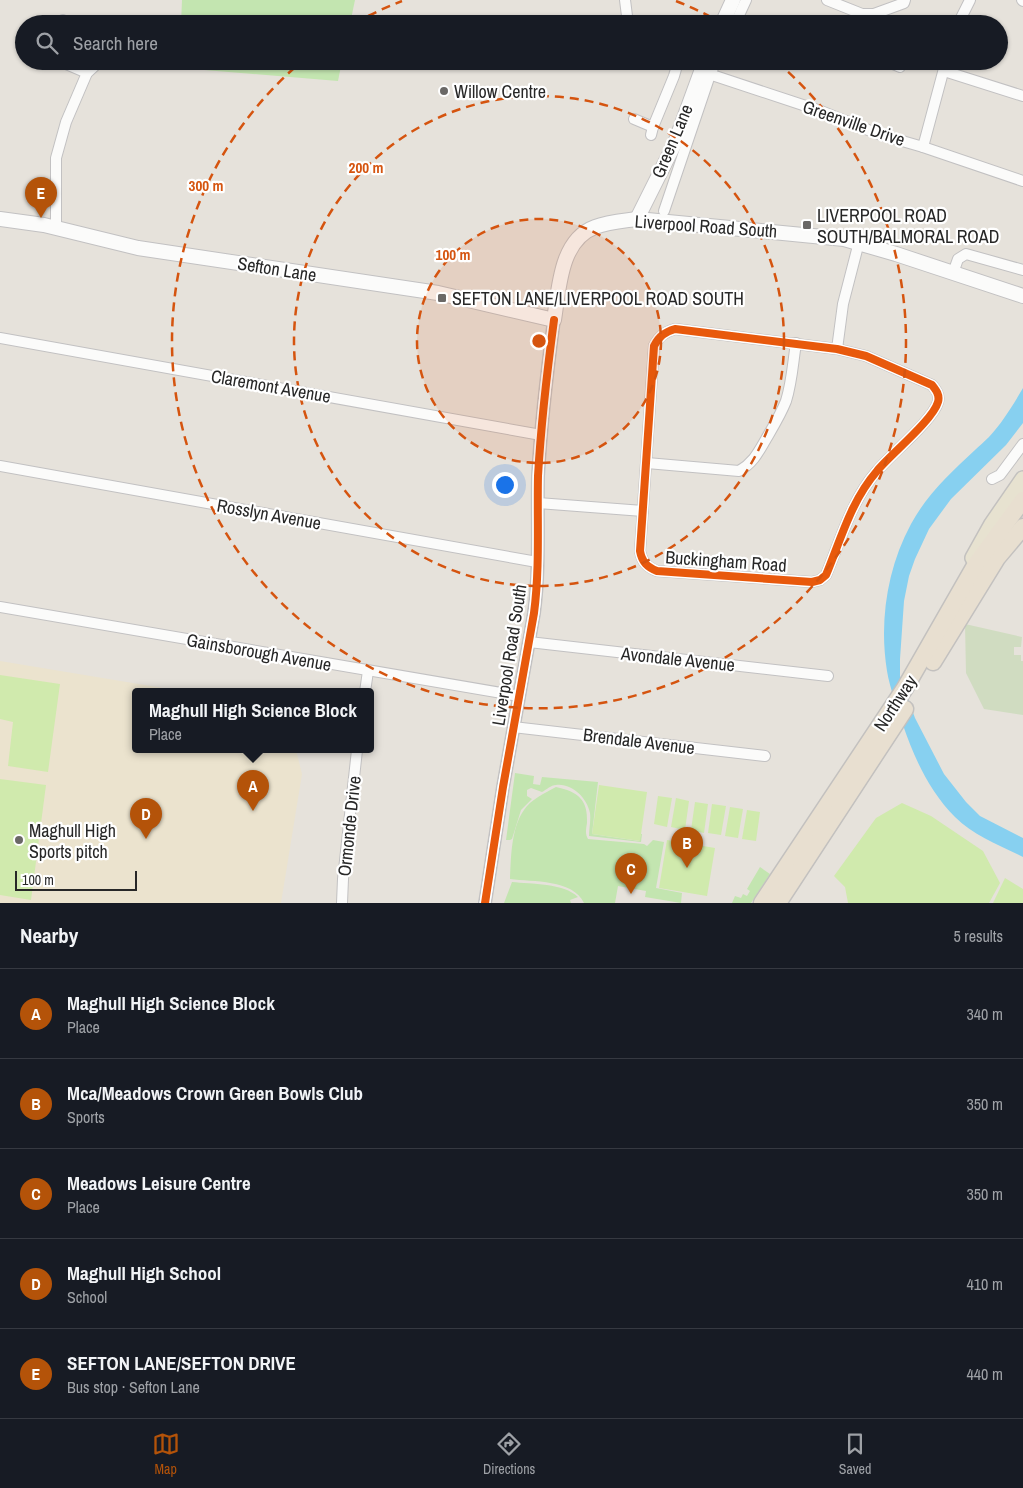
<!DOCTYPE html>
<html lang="en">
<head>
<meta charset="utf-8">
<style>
  body { margin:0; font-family:"Archivo Narrow",sans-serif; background:#242831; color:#f1f3f6 }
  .scale { position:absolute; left:15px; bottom:12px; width:122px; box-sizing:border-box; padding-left:5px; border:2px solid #272727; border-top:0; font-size:14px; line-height:18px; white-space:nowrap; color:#272727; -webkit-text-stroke:4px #fff; paint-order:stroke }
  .you { position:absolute; left:504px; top:484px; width:18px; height:18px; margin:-12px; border:4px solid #fff; border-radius:50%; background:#1a73e8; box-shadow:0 0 0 8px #1a73e833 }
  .badge { display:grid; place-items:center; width:32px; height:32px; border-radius:50%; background:#b45309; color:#fff; font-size:16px; font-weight:700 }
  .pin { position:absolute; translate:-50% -41px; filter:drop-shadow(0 1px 2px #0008) }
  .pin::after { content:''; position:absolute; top:26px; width:18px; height:15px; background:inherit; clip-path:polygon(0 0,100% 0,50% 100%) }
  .popup { position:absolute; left:132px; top:688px; width:242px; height:65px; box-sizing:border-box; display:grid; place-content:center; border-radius:5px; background:#171b24; filter:drop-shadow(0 1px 4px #0005); font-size:16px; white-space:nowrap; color:#9ea1a6 }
  .popup b { font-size:19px; color:#f1f3f6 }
  .popup::after { content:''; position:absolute; left:50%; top:100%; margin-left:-10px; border:10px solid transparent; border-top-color:#171b24 }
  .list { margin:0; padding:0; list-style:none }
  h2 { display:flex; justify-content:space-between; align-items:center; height:65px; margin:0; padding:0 20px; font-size:21px }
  h2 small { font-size:16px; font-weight:400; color:#9ea1a6 }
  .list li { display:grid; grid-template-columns:32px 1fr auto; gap:15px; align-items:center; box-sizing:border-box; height:90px; padding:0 20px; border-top:1px solid #363941 }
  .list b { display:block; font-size:19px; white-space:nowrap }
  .list p { margin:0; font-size:16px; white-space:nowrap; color:#9ea1a6 }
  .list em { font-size:16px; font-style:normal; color:#9ea1a6 }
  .icon { flex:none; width:28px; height:28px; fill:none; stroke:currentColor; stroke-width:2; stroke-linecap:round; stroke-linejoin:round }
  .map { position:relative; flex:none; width:1023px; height:903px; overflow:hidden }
  .search { position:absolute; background:#171b24; box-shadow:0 1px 4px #0004; left:15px; right:15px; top:15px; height:55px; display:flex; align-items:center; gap:12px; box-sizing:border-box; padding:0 18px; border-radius:28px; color:#9ea1a6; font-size:19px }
  .sheet { height:515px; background:#171b24 }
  nav { display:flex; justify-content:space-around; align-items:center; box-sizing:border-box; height:70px; border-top:1px solid #363941; background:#171b24; font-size:14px; color:#9ea1a6 }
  nav a { display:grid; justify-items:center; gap:2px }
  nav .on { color:#b45309 }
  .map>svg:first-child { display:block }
  .education { fill:#ebe3ce }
  .green { fill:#c3e5b0 }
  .cemetery { fill:#d0dcc1 }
  .pitch { fill:#d0eaad }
  .water { fill:#87d0f0 }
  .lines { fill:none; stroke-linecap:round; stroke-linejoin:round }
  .minor-casing { stroke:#c2c1c2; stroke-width:12 }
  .tertiary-casing { stroke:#c2c1c2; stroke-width:14 }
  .secondary-casing { stroke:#c2c1c2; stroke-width:16 }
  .primary-casing { stroke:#c3c1bf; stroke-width:18 }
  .trunk-casing { stroke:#c3c1bf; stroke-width:19 }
  .minor { stroke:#fbfbfa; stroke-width:10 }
  .tertiary { stroke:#fbfbfa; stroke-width:11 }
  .secondary { stroke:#fbfbfa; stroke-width:14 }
  .primary { stroke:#e7e2d0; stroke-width:15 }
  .trunk { stroke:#e8dfd0; stroke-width:16 }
  .cycleway-casing { stroke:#fff; stroke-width:11 }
  .cycleway { stroke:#e8590c; stroke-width:8 }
  .ring { fill:none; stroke:#d5540f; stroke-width:2.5; stroke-dasharray:9 6 }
  .poi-dot { fill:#6a6866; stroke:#fff; stroke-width:2 }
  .labels { text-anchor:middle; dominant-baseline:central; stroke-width:4.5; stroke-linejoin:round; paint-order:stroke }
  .poi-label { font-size:18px; fill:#272727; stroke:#fff; text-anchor:start }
  .street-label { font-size:18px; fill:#272727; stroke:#fff }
  .centre { fill:#d5540f; stroke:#fff; stroke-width:2.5 }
  .ring-label { font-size:15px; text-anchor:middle; font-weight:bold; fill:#d5540f; stroke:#fff; stroke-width:4.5; stroke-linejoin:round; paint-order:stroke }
</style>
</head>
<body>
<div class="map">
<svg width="1023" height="903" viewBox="0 0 1023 903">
  <rect width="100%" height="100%" fill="#e6e2db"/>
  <path class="education" d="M0,661L187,692H136V750H296L302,774L281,903H0Z"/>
  <g class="green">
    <path d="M182,0H355L350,24H181Z"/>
    <path d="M180,61H342L338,81L180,68Z"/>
    <path d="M515,773L534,776L533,784L540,785L542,777L598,782L592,834L639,841L641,834H642L641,842L589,836C589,829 591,820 590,813C587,798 572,783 556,785C551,785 546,790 542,792L531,788L527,790V796L532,799L521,810L512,839L510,840H506Z"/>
    <path d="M556,787C578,792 588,799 587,823C586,829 585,834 588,839L644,844L647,846L653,840L664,842L656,888L682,893L681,903L645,897L646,891L618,886L615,903H584C573,879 533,882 510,879C511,858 511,828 524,810C530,800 545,793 556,787Z"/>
    <path d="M760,867L770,874L751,903H732L735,896L741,898L743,894L747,896L750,891L747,889Z"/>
    <path d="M512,882C531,884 564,883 578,897L570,900L571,903H504Z"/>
  </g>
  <path class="cemetery" d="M965,624L1022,637L1021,647H1014V655H1021V661H1023V715L984,709L966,673Z"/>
  <g class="pitch">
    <path d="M0,675L60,684L48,772L8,766L13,722L0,719Z"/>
    <path d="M0,779L46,785L31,900L0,895Z"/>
    <path d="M599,785L647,792L640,841L592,834Z"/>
    <path d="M658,796L672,798L667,827L654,824Z"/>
    <path d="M676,798L689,801L685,830L671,827Z"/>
    <path d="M695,802L708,804L704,833L691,830Z"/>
    <path d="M902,803L931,816L983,851L1000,883L989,903H848L845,887L834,876L876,818Z"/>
    <path d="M712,804L726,806L721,835L708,833Z"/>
    <path d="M730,807L743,809L738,838L725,836Z"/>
    <path d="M747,810L760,812L756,841L742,839Z"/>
    <path d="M667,840L715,848L707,896L659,888Z"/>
    <path d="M1005,878L1023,889V903H993Z"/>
  </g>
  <path class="water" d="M1023,388V423L1006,445L951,499L929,529L915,559L909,576L904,601L900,659V676L915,718L944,774L966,802L980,816L1023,838V857C999,845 974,836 955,817C930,792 914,758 903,725C898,708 890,690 887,671C879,622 887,568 911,524C926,496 951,472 975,450C979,446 984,442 989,437C1002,423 1013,405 1023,388Z"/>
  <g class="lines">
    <g class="minor-casing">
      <g id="minor">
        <path d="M625,0L628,24"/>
        <path d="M827,0L862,14H874L904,3L905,0"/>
        <path d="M1022,0L1023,1"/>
        <path d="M62,24L63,20"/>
        <path d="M735,24L746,0"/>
        <path d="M958,24L970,0"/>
        <path d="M59,61L87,73"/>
        <path d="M886,61L900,67"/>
        <path d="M700,71L821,111L878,134L923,147L946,61"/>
        <path d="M944,71L1023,96"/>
        <path d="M634,119L653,127L651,135"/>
        <path d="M653,127L674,76L676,69L673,61"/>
        <path d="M923,147L1023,181"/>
        <path d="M664,211L710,75L716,61"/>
        <path d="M56,228V158L66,122L87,73L100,61"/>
        <path d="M953,273L958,259L966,254L1023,270"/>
        <path d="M675,329L837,349L866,356L932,385C936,390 940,395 938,402C933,420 890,455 877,471C851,501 841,539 826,575L820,580L812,582L657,571C647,567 642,562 640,551L654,346C659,336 665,332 675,329Z"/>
        <path d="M0,338L541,435"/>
        <path d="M837,349L843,304L859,242"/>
        <path d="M647,463L739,471C753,463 758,453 766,439C773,427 781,414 786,401C792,382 793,362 796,343"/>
        <path d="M0,466L537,562"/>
        <path d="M992,479L1000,475L1023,444"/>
        <path d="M538,503L643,511"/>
        <path d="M0,607L519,696"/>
        <path d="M529,642L828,676"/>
        <path d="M365,692L368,671"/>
        <path d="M513,727L765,756"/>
        <path d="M342,903L343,879L357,750"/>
      </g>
    </g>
    <g class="tertiary-casing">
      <path id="tertiary" d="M485,903L503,787L534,613C540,568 537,521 538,476C541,424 547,372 554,320"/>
    </g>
    <g class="secondary-casing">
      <g id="secondary">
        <path d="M722,24L733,0"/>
        <path d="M0,219L44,225L138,248L438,293L554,320C559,289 560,240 595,227C608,222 623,221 637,219L844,239L896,254L1023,296"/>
        <path d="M637,219L675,143L705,61"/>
      </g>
    </g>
    <g class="primary-casing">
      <path id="primary" d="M973,558L992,524L1023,479"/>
    </g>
    <g class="trunk-casing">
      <g id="trunk">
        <path d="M933,662L997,558L1023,527"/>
        <path d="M762,903L905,688L976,564L1023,500"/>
        <path d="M778,903L905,709"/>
      </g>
    </g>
    <use href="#minor" class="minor"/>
    <use href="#tertiary" class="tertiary"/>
    <use href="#secondary" class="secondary"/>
    <use href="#primary" class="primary"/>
    <use href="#trunk" class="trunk"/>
    <g class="cycleway-casing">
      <g id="cycleway">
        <path d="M675,329L837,349L866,356L932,385C936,390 940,395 938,402C933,420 890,455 877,471C851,501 841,539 826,575L820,580L812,582L657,571C647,567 642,562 640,551L654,346C659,336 665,332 675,329Z"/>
        <path d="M485,903L503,787L534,613C540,568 537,521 538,476C541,424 547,372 554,320"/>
      </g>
    </g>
    <use href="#cycleway" class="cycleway"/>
  </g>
  <circle cx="539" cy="341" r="122" fill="#d5540f" fill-opacity=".12"/>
  <g class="ring">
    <circle cx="539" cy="341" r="122"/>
    <circle cx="539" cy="341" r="245"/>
    <path d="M355 23A367 367 0 0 1 402 1M676 1A367 367 0 0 1 722 23M777 62A367 367 0 1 1 301 62"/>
  </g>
  <g class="poi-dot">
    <circle cx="444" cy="91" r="5"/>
    <rect x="802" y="220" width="10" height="10" rx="2.5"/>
    <rect x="437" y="293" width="10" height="10" rx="2.5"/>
    <circle cx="19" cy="840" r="5"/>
  </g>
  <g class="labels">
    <g class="poi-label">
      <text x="454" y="91">Willow Centre</text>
      <text x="817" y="215">LIVERPOOL ROAD<tspan x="817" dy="21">SOUTH/BALMORAL ROAD</tspan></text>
      <text x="452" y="298">SEFTON LANE/LIVERPOOL ROAD SOUTH</text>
      <text x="29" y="830">Maghull High<tspan x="29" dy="21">Sports pitch</tspan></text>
    </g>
    <g class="street-label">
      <text transform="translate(854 123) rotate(19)">Greenville Drive</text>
      <text transform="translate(672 141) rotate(-67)">Green Lane</text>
      <text transform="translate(706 226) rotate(4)">Liverpool Road South</text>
      <text transform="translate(277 269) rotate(9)">Sefton Lane</text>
      <text transform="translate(271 386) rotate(10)">Claremont Avenue</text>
      <text transform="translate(269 514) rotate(10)">Rosslyn Avenue</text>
      <text transform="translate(726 561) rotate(4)">Buckingham Road</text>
      <text transform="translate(259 652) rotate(10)">Gainsborough Avenue</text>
      <text transform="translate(509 655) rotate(-81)">Liverpool Road South</text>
      <text transform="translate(678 659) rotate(6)">Avondale Avenue</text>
      <text transform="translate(895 703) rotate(-57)">Northway</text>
      <text transform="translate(639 741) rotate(7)">Brendale Avenue</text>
      <text transform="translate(349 826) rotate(-84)">Ormonde Drive</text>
    </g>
  </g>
  <circle cx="539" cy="341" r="8" class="centre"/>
  <g class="ring-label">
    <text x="366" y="173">200 m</text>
    <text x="206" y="191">300 m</text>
    <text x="453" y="260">100 m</text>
  </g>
</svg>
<div class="scale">100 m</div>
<div class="you"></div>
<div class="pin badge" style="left:253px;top:811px">A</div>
<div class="popup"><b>Maghull High Science Block</b>Place</div>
<div class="pin badge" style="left:687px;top:868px">B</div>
<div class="pin badge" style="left:631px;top:894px">C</div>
<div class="pin badge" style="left:146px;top:839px">D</div>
<div class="pin badge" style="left:41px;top:218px">E</div>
<div class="search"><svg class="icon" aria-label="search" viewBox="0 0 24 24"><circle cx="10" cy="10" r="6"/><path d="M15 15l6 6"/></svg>Search here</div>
</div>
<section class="sheet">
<h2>Nearby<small>5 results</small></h2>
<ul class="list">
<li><span class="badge">A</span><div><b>Maghull High Science Block</b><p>Place</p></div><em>340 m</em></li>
<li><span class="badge">B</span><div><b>Mca/Meadows Crown Green Bowls Club</b><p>Sports</p></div><em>350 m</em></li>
<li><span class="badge">C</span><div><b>Meadows Leisure Centre</b><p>Place</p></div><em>350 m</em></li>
<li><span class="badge">D</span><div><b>Maghull High School</b><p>School</p></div><em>410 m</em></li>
<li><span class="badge">E</span><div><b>SEFTON LANE/SEFTON DRIVE</b><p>Bus stop · Sefton Lane</p></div><em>440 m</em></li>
</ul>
</section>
<nav>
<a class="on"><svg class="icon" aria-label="map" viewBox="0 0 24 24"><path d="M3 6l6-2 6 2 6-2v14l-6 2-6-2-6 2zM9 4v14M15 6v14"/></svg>Map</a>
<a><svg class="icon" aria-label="directions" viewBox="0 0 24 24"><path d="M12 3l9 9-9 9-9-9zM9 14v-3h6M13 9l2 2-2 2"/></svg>Directions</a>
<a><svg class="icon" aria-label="saved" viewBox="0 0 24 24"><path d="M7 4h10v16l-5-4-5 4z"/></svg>Saved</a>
</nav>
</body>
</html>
